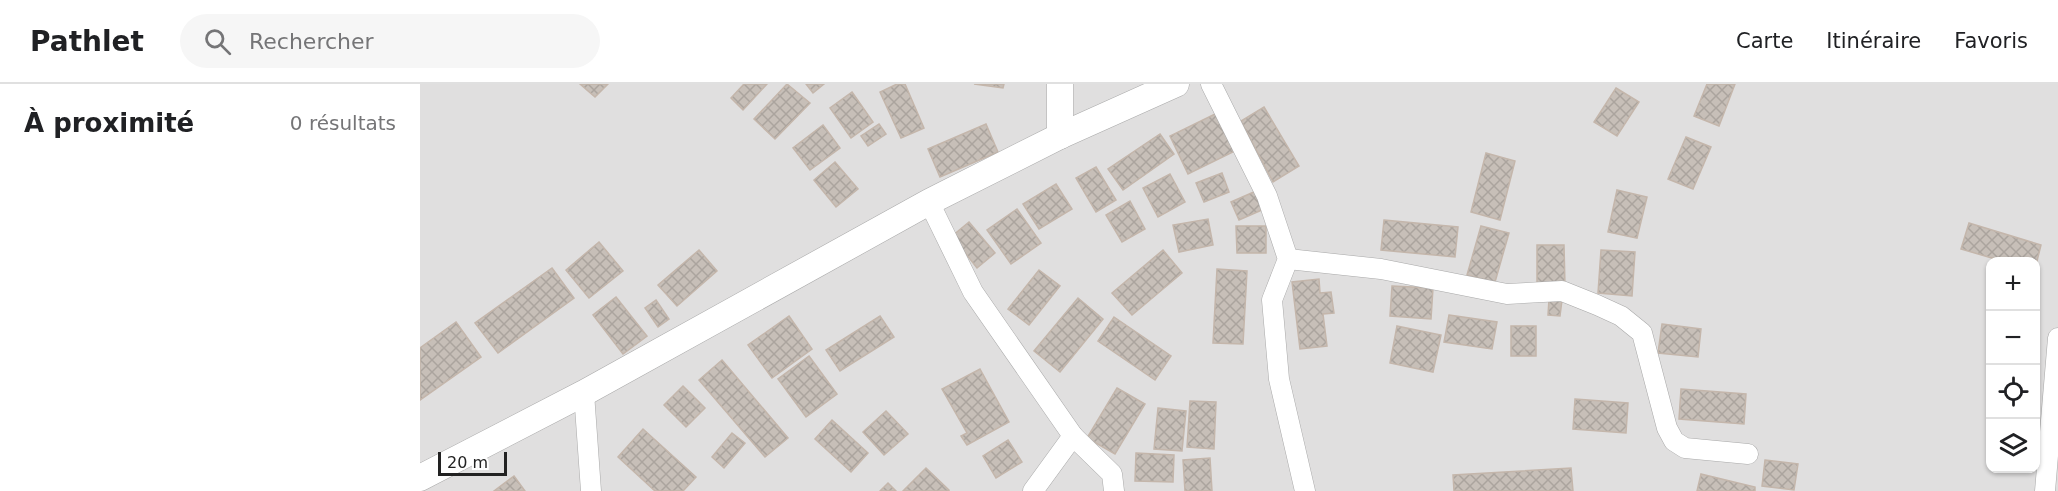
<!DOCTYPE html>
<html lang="fr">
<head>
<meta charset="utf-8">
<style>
  body { margin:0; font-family:"DejaVu Sans",sans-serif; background:#f6f6f6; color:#202124 }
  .controls { position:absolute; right:18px; bottom:18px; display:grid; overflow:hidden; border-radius:12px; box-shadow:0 2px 4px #0004 }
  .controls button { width:54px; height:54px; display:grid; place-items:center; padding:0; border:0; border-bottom:2px solid #e0e0e0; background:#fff; color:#202124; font:30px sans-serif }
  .scale { position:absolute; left:18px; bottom:15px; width:69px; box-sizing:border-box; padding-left:6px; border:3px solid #222; border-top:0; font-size:16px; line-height:21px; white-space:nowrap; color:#222; -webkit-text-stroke:4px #fff; paint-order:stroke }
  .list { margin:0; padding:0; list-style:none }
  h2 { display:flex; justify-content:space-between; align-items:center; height:78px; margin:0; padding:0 24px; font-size:26px }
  h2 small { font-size:20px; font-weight:400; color:#757577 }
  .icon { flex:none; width:33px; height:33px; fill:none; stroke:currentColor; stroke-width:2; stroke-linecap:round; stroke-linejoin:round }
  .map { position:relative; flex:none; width:1638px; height:407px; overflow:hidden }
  header { display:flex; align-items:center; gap:36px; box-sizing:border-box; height:84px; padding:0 30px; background:#fff; border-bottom:2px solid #e0e0e0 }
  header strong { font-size:28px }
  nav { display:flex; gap:33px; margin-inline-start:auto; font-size:21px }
  .search { width:420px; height:54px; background:#f6f6f6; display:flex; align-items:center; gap:15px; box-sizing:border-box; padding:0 21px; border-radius:33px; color:#757577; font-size:22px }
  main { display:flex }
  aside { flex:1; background:#fff }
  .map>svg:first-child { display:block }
  .residential { fill:#e0dfdf; fill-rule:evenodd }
  .building { fill:url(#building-cross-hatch); stroke:#c4b6ab; stroke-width:1.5 }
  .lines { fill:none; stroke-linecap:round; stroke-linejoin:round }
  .minor-casing { stroke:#a9a9a9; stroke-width:21 }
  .tertiary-casing { stroke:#a9a9a9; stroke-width:27 }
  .minor { stroke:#fff; stroke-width:20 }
  .tertiary { stroke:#fff; stroke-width:26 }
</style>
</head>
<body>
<header>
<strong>Pathlet</strong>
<div class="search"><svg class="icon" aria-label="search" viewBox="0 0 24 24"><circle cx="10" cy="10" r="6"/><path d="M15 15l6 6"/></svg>Rechercher</div>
<nav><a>Carte</a><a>Itinéraire</a><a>Favoris</a></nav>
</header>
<main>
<aside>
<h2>À proximité<small>0 résultats</small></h2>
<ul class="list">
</ul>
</aside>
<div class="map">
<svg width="1638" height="407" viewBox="0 0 1638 407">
  <defs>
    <pattern id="building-cross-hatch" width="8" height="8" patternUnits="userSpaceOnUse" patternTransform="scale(1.5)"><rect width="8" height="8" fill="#c7bfb8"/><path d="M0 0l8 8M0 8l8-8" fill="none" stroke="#aba49e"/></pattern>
  </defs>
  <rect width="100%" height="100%" fill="#f2efe9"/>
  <path class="residential" d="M0,0H1638V407H0ZM1570,177H1616V384H1570Z"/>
  <g class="building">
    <path d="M160,0H188L175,13Z"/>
    <path d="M324,0H347L323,26L311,14Z"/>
    <path d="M367,0L390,19L355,55L334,35Z"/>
    <path d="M386,0H404L393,9Z"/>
    <path d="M477,0H485L504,44L481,54L460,8Z"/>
    <path d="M554,0H584L583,4Z"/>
    <path d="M1287,0H1315L1299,42L1274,32Z"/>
    <path d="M1196,4L1219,18L1197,52L1174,38Z"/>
    <path d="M432,8L453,38L431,54L410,24Z"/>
    <path d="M844,23L879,82L853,98L821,37Z"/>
    <path d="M797,29L815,67L768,90L750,52Z"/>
    <path d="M459,40L466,50L448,62L441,52Z"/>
    <path d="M566,40L578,68L520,93L508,65Z"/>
    <path d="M403,41L420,64L390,86L373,64Z"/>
    <path d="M740,50L754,70L703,106L688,85Z"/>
    <path d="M1266,53L1291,63L1273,105L1248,95Z"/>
    <path d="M1066,69L1095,77L1080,136L1051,128Z"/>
    <path d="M415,78L438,105L416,123L394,96Z"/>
    <path d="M676,83L696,116L676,128L656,94Z"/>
    <path d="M802,89L809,108L784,118L776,99Z"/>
    <path d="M750,90L765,118L738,133L723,104Z"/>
    <path d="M636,100L652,125L619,145L603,120Z"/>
    <path d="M1197,106L1227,113L1217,154L1188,148Z"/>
    <path d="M836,107L844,125L819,136L811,118Z"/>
    <path d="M710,117L725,145L702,158L686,131Z"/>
    <path d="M597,125L621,159L591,180L567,146Z"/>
    <path d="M788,135L793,161L759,168L753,141Z"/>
    <path d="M964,136L1038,143L1035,173L961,166Z"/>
    <path d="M549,138L575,169L557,184L532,152Z"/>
    <path d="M1549,139L1621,161L1616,181V177H1582L1541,165Z"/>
    <path d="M816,142H846V169H817Z"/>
    <path d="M1061,142L1089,149L1075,198L1047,191Z"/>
    <path d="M179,158L203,187L169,214L146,186Z"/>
    <path d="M1117,161H1144L1145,202L1117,203Z"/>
    <path d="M279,166L297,187L257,222L238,201Z"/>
    <path d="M743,166L762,189L712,231L692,209Z"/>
    <path d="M1181,166L1215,168L1212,212L1178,209Z"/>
    <path d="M132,184L154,214L78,269L55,239Z"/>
    <path d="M797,185L827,187L823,260L793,259Z"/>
    <path d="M619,186L640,202L609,241L588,225Z"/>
    <path d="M899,195L900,209L911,208L914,229L903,230L907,262L880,265L872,198Z"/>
    <path d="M972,202L1013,204L1011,235L970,232Z"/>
    <path d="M196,213L227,252L203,270L173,231Z"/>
    <path d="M658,214L683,235L640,288L614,267Z"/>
    <path d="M1129,215L1142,216L1140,232L1128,231Z"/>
    <path d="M236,216L249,235L238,243L225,224Z"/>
    <path d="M1029,231L1077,238L1072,265L1024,258Z"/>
    <path d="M369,232L392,265L352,294L328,261Z"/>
    <path d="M460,232L474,253L420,287L406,266Z"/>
    <path d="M694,233L751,272L735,296L678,257Z"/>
    <path d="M36,238L61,273L0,316V264Z"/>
    <path d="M1242,240L1281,245L1278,273L1238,269Z"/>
    <path d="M977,242L1021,251L1013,288L970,279Z"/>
    <rect x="1091" y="242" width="25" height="30"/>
    <path d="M389,272L417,310L386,333L358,295Z"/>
    <path d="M302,276L368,354L345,373L279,296Z"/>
    <path d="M560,285L589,338L547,361L541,352L547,349L522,305Z"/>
    <path d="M263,302L285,324L266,343L244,321Z"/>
    <path d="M697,304L725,320L695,370L667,354Z"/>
    <path d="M1261,305L1326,310L1324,340L1259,335Z"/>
    <path d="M1155,315L1208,319L1206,349L1153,345Z"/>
    <path d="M770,317L796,318L794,365L767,363Z"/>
    <path d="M738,324L766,327L762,367L734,365Z"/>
    <path d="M466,327L488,350L464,371L443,348Z"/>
    <path d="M412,336L448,369L431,388L395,355Z"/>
    <path d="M223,345L276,393L263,407H235L198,373Z"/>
    <path d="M312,349L325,359L304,384L292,373Z"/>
    <path d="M588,356L602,378L576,394L563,372Z"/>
    <path d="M716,369L754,371L753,398L715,397Z"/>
    <path d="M790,374L792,407H765L763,376Z"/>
    <path d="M1345,376L1378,380L1374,406L1342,402Z"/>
    <path d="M506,384L529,406V407H483Z"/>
    <path d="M1151,384L1153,407H1034L1033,391Z"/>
    <path d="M1281,390L1335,403V407H1277Z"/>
    <path d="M94,392L105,407H74Z"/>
    <path d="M468,399L476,407H460Z"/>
  </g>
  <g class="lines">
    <g class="minor-casing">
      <g id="minor">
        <path d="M791,0L847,112L868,175L852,216L859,295L885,407"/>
        <path d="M509,118L553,208L653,352L613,407"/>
        <path d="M868,175L961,185L1087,210L1142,207L1177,221L1201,232L1222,249L1247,344L1254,357L1265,364L1328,370"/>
        <path d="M164,309L171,407"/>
        <path d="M653,352L692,390L694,407"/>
        <path d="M1625,407L1638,254"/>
      </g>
    </g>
    <g class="tertiary-casing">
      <g id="tertiary">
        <path d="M640,52V0"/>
        <path d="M0,394L164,309L509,118L640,52L756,0"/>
      </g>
    </g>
    <use href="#minor" class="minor"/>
    <use href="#tertiary" class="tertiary"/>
  </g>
</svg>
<div class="controls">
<button>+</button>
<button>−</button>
<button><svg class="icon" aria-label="locate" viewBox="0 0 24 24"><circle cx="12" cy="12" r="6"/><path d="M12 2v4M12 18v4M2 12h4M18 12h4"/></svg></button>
<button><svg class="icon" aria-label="layers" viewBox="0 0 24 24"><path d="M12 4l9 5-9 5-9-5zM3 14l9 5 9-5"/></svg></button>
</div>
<div class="scale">20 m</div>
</div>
</main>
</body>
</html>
